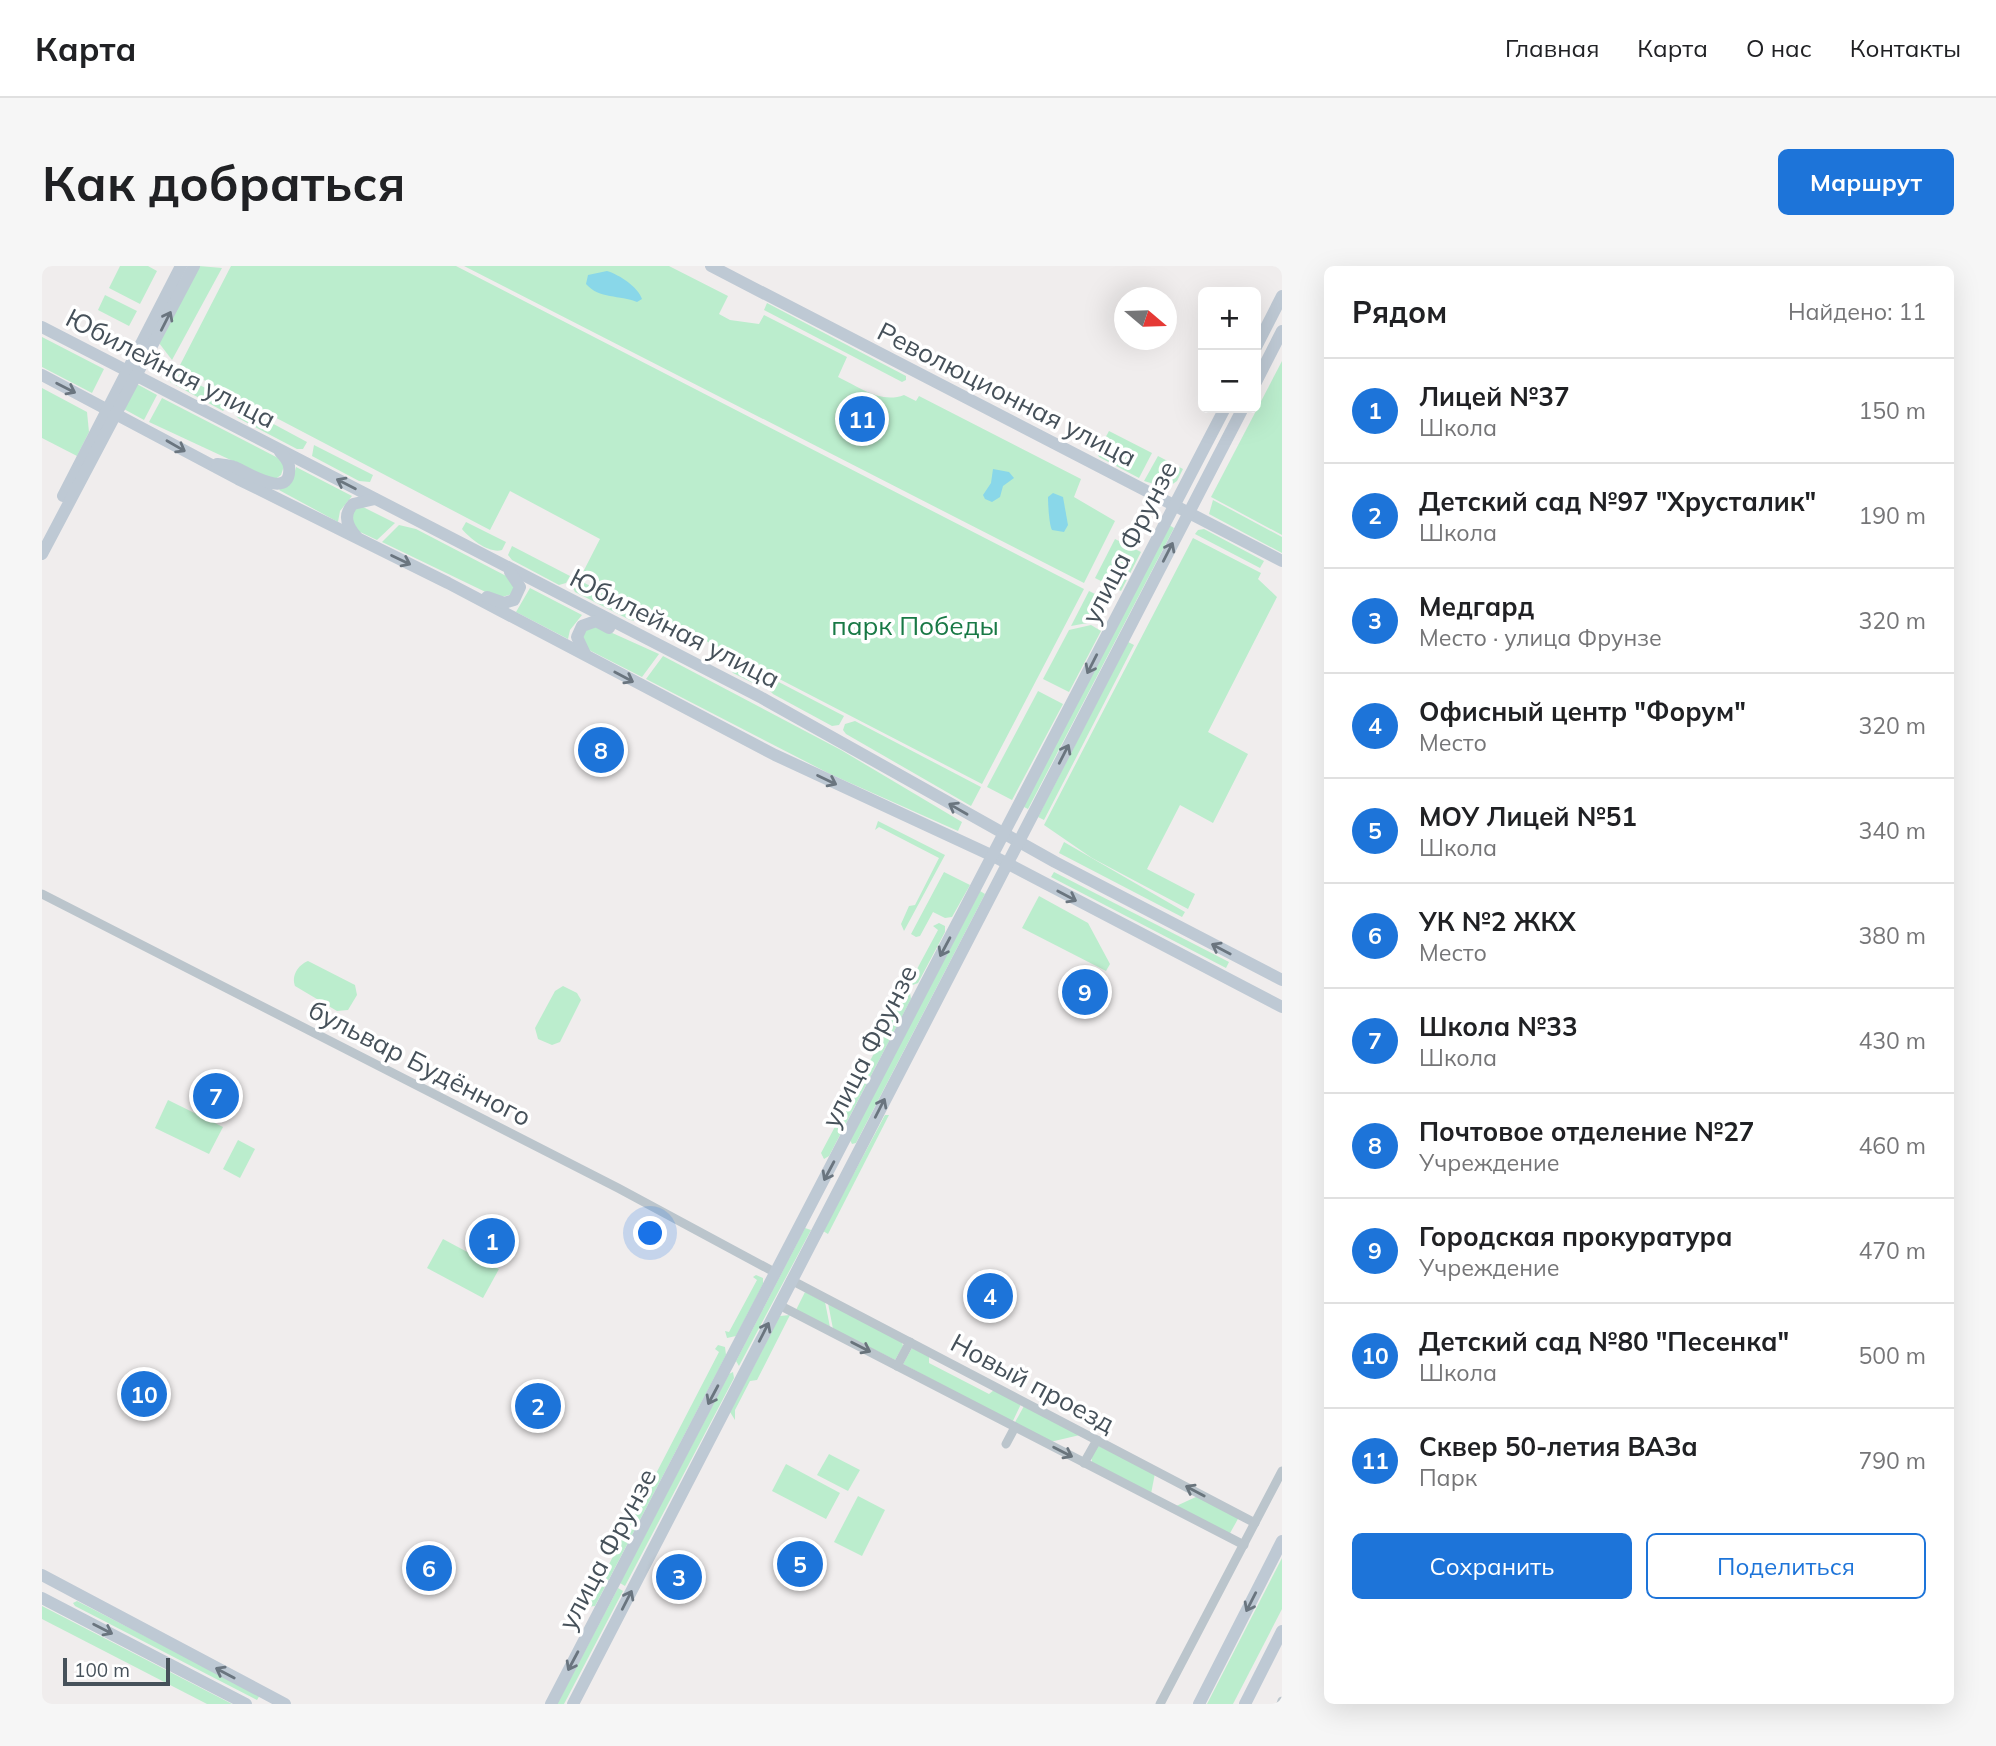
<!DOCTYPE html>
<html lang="ru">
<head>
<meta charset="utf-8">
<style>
  body { margin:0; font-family:Mulish,sans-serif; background:#f6f6f6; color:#202124 }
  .controls { position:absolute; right:21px; top:21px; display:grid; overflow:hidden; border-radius:10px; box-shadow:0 7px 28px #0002 }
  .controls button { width:63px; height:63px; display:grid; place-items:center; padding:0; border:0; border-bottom:2px solid #e0e0e0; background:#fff; color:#202124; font:35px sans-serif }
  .compass { position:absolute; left:1072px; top:21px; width:63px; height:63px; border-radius:50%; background:#fff; box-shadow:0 7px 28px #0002; rotate:109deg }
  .scale { position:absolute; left:21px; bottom:18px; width:107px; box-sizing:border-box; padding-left:7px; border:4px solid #46515a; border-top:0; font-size:19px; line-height:24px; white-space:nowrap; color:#46515a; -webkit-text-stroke:5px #fff; paint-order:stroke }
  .you { position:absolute; left:609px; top:968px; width:24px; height:24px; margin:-18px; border:5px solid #fff; border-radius:50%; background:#1a73e8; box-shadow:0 0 0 10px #1a73e833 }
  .badge { display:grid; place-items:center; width:46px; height:46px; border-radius:50%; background:#1d74d9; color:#fff; font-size:23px; font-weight:700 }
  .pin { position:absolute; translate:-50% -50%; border:4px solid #fff; box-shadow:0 2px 7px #0006 }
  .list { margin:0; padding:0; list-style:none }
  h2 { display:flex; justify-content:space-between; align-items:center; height:91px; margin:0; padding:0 28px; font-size:30px }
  h2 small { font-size:23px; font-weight:400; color:#757577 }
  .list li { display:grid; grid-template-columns:46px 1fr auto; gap:21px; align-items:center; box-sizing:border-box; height:105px; padding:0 28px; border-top:2px solid #e0e0e0 }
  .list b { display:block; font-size:26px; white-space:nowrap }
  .list p { margin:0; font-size:23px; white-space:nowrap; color:#757577 }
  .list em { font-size:23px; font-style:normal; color:#757577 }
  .actions { display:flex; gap:14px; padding:21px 28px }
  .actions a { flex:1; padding:16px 0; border:2px solid #1d74d9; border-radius:10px; text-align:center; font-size:24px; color:#1d74d9 }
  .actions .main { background:#1d74d9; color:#fff }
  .map { position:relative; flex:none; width:1240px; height:1438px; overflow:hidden; border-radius:10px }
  header { display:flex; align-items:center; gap:42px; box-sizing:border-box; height:98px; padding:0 35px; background:#fff; border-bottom:2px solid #e0e0e0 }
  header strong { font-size:33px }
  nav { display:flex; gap:38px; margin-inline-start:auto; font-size:24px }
  .intro { display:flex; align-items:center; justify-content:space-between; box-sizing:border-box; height:168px; padding:0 42px }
  h1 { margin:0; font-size:49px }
  .button { padding:18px 32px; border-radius:10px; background:#1d74d9; color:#fff; font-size:24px; font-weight:700 }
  main { display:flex; gap:42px; padding:0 42px }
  aside { flex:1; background:#fff; border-radius:10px; box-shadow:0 7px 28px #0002 }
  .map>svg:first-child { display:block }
  .green { fill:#bbedcd }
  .water { fill:#89d7e9 }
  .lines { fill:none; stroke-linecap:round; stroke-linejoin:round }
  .minor { stroke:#bbc5cc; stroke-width:9 }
  .secondary { stroke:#bec9d4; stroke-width:12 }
  .oneway { stroke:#6a757f }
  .oneway2 { stroke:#69747c }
  .labels { text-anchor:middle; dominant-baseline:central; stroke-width:7; stroke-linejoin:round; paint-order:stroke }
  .street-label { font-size:26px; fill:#46515a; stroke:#fff }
  .park-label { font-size:26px; fill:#197946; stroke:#fff }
</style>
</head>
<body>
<header>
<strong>Карта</strong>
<nav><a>Главная</a><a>Карта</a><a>О нас</a><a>Контакты</a></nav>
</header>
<div class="intro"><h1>Как добраться</h1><a class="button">Маршрут</a></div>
<main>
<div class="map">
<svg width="1240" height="1438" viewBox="0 0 1240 1438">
  <rect width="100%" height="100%" fill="#f0eded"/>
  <g class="green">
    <path d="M78,0H106L115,5L98,38L67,22Z"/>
    <path d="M157,0L180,2L130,94L117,77Z"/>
    <path d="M189,0H414L1042,323L940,518L539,310L558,273L468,225L448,264L137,101Z"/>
    <path d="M422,0H627L686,30L677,48L688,54L717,58L722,49L805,91L796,111C817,121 839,138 862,129L874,135L877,130L1039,213L1032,231L1073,255L1042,317Z"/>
    <path d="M63,29L95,45L87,60L56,44Z"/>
    <path d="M725,37L864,110V114L860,116L722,44Z"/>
    <path d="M0,71L62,103L50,127L0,101Z"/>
    <path d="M1240,95V269L1169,231Z"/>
    <path d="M133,106L190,136L181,145L128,116Z"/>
    <path d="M93,117L115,129L102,154L80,142Z"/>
    <path d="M0,122L45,146L47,166L35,190L0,172Z"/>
    <path d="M120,132L238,193L242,200L239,209L232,214L107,156Z"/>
    <path d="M196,139L265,176L261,183H255L196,152L192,147Z"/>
    <path d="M1067,165L1110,187L1097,212L1057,191L1055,187Z"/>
    <path d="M272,179L331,209L328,216L317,215L270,190Z"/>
    <path d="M1116,190L1141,203L1135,215L1125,222L1102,215Z"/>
    <path d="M254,201L310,230L298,245L296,256L237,224L252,209Z"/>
    <path d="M1171,234L1240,271V287L1167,248Z"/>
    <path d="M321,241L353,257L335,274L316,265L309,257L312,243Z"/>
    <path d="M424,256L464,276L460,284C448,288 428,273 420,263Z"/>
    <path d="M357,259L374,263L468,312L474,327L456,332L340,276Z"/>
    <path d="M1127,259L1132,262L986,543L980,540Z"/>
    <path d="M1162,263L1222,295L1218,302L1153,268L1156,264Z"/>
    <path d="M1151,272L1219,307L1216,313L1235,331L1166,466L1206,488L1171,557L1138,539L1105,603L1153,628L1146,643L1050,592L1002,559Z"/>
    <path d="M1073,273L1099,286L1079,325L1053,312Z"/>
    <path d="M470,280L528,310L524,317L517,319L470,294L466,289Z"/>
    <path d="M535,313L615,355L614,358L588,354L533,326L531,322Z"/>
    <path d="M488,322L540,349L528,364L526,373L474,346Z"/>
    <path d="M1047,325L1063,333L1051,356L1029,360Z"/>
    <path d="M1049,359L1059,365L1027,426L1001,413L1027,364Z"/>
    <path d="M546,361H557L617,388L600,411L545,383L540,368Z"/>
    <path d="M1086,376L1092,379L1002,554L996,551Z"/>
    <path d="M684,389L725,410L722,417L715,419L691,407L682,394Z"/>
    <path d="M621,390L799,484L920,556L916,565L788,508L604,413Z"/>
    <path d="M731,413L802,450L797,459L790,460L731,428L726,423Z"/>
    <path d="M996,425L1021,438L970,534L945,521Z"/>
    <path d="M813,455L939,521L929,540L804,468L801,464L803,458Z"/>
    <path d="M836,555L903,589L862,665L859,658L867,640L873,639L897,592L837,561L833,564Z"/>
    <path d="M1022,576L1143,646L1140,651L1017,587Z"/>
    <path d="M902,606L928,619L910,651L903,652L891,646L878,670L874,671L869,668Z"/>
    <path d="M1012,606L1187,696L1184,702L1009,611Z"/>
    <path d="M938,625L943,628L814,877L810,878L808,874Z"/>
    <path d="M997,630L1046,657L1068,698L1064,705L980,662Z"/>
    <path d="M897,657L903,660V666L876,717L868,720L863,714L868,716L896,664L891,660Z"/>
    <path d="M266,695L313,719L315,729L306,744L295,745L253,720C249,710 256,699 266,695Z"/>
    <path d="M521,720L535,727L539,734L518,776L510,779L496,773L493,762L513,725Z"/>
    <path d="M860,724L868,727L869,733L787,890L782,893L779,887L862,731L856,727Z"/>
    <path d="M126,834L181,861L167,888L113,862Z"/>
    <path d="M843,849H847L786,968L781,965Z"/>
    <path d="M196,874L213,883L198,912L181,903Z"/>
    <path d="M763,962L769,964L697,1100L694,1095Z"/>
    <path d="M401,973L457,1003L441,1032L385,1002Z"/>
    <path d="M714,1009L721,1012V1018L694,1070L685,1072L683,1065L687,1066L715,1014L711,1011Z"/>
    <path d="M763,1026L783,1036L788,1061L754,1044Z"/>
    <path d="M786,1037L860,1076L861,1080L853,1094L791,1063Z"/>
    <path d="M748,1049L715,1114L708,1115L693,1144V1154L688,1146L738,1050Z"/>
    <path d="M676,1079L683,1081L684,1089L553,1340L545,1341L543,1334L549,1333L677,1086L673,1083Z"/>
    <path d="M870,1082L887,1090V1097L947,1128L952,1124L979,1138L970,1157L861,1098Z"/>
    <path d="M691,1106L692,1112L583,1320L578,1317L687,1108Z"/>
    <path d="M982,1140L1038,1169L1008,1176L972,1158Z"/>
    <path d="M1055,1179L1113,1207L1109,1228L1050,1196L1049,1190Z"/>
    <path d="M787,1188L818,1204L806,1225L775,1209Z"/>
    <path d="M744,1198L798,1227L784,1253L730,1225Z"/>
    <path d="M816,1230L843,1244L820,1290L792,1276Z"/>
    <path d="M1156,1230L1197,1251L1187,1269L1132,1241Z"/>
    <path d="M1240,1292V1343L1191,1438H1165Z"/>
    <path d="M576,1322L581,1325L522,1438H515Z"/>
    <path d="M35,1335L218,1429L215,1434L33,1340L31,1337Z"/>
    <path d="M0,1340L190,1438H165L0,1353Z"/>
  </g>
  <g class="water">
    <path d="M565,5C578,9 596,21 600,33L595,36C578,29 557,33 544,18L546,9Z"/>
    <path d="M951,203L967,206L972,212L961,220L958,231L950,236L943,233L941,229L949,217Z"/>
    <path d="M1011,227L1021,231L1026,259L1022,266L1010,264C1007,259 1006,237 1006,231Z"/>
  </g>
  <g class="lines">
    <g class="minor">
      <path d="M0,628L576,922L734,1007"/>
      <path d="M749,1014L1213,1257"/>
      <path d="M737,1039L1202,1279"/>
      <path d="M855,1100L868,1076"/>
      <path d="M964,1178L973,1161"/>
      <path d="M1042,1197L1055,1174"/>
      <path d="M1118,1438L1240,1205"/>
      <path d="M1239,1438L1240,1435"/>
    </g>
    <g class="secondary">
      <path d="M669,0L1240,295"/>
      <path d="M0,61L720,432L1013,596L1240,714"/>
      <path d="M1214,81L1240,30"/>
      <path d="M0,109L196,213L406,317L733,489L951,590L1240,741"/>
      <path d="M1214,116L1240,65"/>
      <path d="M175,198C180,199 187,199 192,201C203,205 251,237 247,200C246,194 242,190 238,186"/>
      <path d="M21,230L139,0"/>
      <path d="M314,270C305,260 301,249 311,238L333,233"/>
      <path d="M0,288L152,0"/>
      <path d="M445,331L462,337L472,334L478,321L468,306"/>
      <path d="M543,388L535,371L540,360L554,355L567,362"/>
      <path d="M0,1309L243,1438"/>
      <path d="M0,1332L204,1438"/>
      <path d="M509,1438L1183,142"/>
      <path d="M531,1438L1201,142"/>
      <path d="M1157,1438L1240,1275"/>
      <path d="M1203,1438L1240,1365"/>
    </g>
  </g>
  <defs><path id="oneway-shaft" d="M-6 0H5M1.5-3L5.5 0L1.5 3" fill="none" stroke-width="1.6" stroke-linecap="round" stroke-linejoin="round" transform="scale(1.75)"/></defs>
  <g class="oneway">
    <use href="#oneway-shaft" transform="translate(124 55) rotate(-63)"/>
    <use href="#oneway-shaft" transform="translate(24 122) rotate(27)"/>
    <use href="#oneway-shaft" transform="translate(134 180) rotate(30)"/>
    <use href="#oneway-shaft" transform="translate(304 218) rotate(-153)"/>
    <use href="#oneway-shaft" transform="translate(1126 286) rotate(-63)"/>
    <use href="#oneway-shaft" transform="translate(359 294) rotate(26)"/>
    <use href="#oneway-shaft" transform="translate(1050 398) rotate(117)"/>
    <use href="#oneway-shaft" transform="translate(582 411) rotate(28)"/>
    <use href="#oneway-shaft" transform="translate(1022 488) rotate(-63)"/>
    <use href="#oneway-shaft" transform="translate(785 514) rotate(26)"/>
    <use href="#oneway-shaft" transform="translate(916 543) rotate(-150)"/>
    <use href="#oneway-shaft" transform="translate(1025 630) rotate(28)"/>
    <use href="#oneway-shaft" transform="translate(903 681) rotate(118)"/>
    <use href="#oneway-shaft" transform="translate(1179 683) rotate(-152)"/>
    <use href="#oneway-shaft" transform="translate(838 842) rotate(-63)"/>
    <use href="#oneway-shaft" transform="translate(787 905) rotate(118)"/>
    <use href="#oneway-shaft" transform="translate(722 1066) rotate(-63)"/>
    <use href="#oneway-shaft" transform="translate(671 1129) rotate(118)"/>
    <use href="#oneway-shaft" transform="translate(585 1334) rotate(-63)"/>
    <use href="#oneway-shaft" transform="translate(1209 1336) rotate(117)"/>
    <use href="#oneway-shaft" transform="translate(61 1363) rotate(27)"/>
    <use href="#oneway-shaft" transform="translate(531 1395) rotate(118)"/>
    <use href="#oneway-shaft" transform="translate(183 1407) rotate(-152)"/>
  </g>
  <g class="oneway2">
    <use href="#oneway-shaft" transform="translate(819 1081) rotate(27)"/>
    <use href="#oneway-shaft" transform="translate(1021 1186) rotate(27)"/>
    <use href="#oneway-shaft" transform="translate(1153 1225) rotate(-152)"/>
  </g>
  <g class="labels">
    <g class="street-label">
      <text transform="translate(129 102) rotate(27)">Юбилейная улица</text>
      <text transform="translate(965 128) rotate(27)">Революционная улица</text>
      <text transform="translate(1087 276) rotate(-63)">улица Фрунзе</text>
      <text transform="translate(633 362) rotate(27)">Юбилейная улица</text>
      <text transform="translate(827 780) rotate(-63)">улица Фрунзе</text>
      <text transform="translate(378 797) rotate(27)">бульвар Будённого</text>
      <text transform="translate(991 1117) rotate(28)">Новый проезд</text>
      <text transform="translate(565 1283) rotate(-62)">улица Фрунзе</text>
    </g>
    <g class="park-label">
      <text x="873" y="359">парк Победы</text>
    </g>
  </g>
</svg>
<div class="controls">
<button>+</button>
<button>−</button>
</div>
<svg class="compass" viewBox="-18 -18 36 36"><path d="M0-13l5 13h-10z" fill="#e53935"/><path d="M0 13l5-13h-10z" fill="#757577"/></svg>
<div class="scale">100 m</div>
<div class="you"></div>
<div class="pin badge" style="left:450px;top:975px">1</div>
<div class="pin badge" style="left:496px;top:1140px">2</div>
<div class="pin badge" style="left:637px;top:1311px">3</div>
<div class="pin badge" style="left:948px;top:1030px">4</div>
<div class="pin badge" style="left:758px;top:1298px">5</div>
<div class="pin badge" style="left:387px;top:1302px">6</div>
<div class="pin badge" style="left:174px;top:830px">7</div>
<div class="pin badge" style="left:559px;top:484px">8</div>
<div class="pin badge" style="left:1043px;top:726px">9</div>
<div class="pin badge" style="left:102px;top:1128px">10</div>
<div class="pin badge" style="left:820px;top:153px">11</div>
</div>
<aside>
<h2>Рядом<small>Найдено: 11</small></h2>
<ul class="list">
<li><span class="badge">1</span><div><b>Лицей №37</b><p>Школа</p></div><em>150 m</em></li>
<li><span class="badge">2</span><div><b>Детский сад №97 &quot;Хрусталик&quot;</b><p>Школа</p></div><em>190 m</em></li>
<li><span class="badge">3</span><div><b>Медгард</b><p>Место · улица Фрунзе</p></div><em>320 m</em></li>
<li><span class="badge">4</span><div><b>Офисный центр &quot;Форум&quot;</b><p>Место</p></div><em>320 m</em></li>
<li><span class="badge">5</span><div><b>МОУ Лицей №51</b><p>Школа</p></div><em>340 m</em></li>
<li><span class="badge">6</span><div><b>УК №2 ЖКХ</b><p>Место</p></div><em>380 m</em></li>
<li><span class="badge">7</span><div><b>Школа №33</b><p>Школа</p></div><em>430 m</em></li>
<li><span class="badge">8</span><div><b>Почтовое отделение №27</b><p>Учреждение</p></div><em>460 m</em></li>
<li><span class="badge">9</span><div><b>Городская прокуратура</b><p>Учреждение</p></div><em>470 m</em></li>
<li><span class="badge">10</span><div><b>Детский сад №80 &quot;Песенка&quot;</b><p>Школа</p></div><em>500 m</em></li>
<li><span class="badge">11</span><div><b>Сквер 50-летия ВАЗа</b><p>Парк</p></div><em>790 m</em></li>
</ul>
<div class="actions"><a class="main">Сохранить</a><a>Поделиться</a></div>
</aside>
</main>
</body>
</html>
